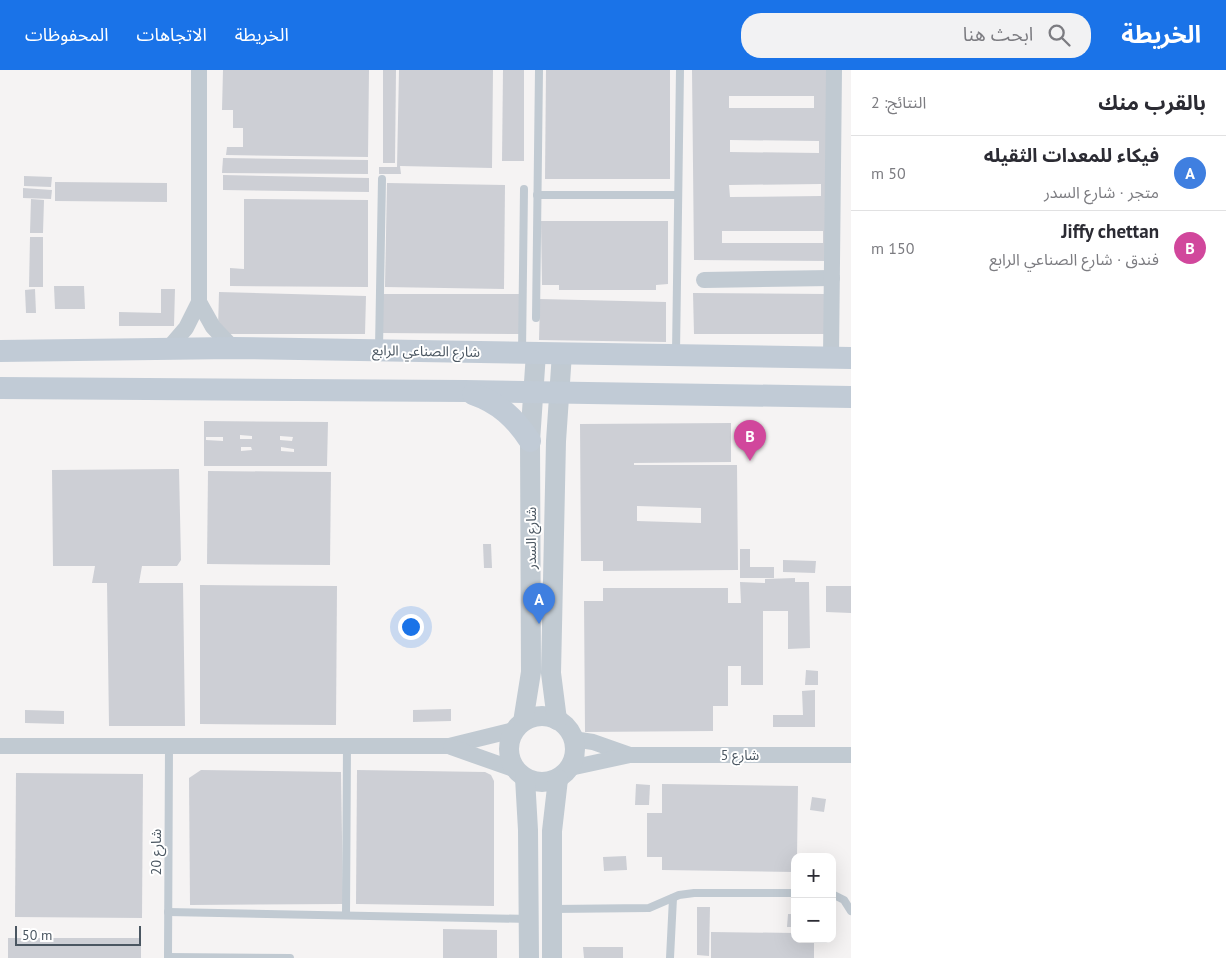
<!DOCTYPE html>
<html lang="ar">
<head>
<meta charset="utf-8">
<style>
  body { margin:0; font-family:"PT Sans","Noto Sans Arabic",sans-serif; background:#f2f2f3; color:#2b2b33; direction:rtl }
  .controls { position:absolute; right:15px; bottom:15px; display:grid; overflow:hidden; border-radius:10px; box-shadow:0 5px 20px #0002 }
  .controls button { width:45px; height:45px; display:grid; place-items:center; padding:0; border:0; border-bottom:1px solid #e1e1e2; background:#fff; color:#2b2b33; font:25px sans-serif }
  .scale { position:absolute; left:15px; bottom:12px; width:126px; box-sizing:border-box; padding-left:5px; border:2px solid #4a5661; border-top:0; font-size:14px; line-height:18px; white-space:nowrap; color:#4a5661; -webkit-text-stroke:4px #fff; paint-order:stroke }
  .you { position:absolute; left:410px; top:556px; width:18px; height:18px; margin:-12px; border:4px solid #fff; border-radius:50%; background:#1a73e8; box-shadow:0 0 0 8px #1a73e833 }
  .badge { display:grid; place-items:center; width:32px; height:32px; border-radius:50%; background:#1a73e8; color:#fff; font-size:16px; font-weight:700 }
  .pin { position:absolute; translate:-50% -41px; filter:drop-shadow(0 1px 2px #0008) }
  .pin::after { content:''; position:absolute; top:26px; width:18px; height:15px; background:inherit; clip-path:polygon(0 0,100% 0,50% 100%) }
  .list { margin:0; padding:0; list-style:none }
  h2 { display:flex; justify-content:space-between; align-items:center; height:65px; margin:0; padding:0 20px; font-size:21px }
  h2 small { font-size:16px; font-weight:400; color:#7c7c81 }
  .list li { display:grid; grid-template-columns:32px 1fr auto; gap:15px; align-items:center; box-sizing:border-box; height:75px; padding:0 20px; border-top:1px solid #e1e1e2 }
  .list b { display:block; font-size:19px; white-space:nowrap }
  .list p { margin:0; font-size:16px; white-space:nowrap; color:#7c7c81 }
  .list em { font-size:16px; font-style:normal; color:#7c7c81 }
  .icon { flex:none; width:28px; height:28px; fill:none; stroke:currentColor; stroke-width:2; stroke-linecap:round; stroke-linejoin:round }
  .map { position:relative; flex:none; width:851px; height:888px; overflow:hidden; direction:ltr }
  header { display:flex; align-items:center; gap:30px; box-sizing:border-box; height:70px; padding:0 25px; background:#1a73e8; color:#fff }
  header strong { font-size:24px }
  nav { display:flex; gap:28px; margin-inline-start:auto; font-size:18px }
  .search { width:350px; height:45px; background:#f2f2f3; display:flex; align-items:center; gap:12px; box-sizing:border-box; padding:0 18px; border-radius:20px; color:#7c7c81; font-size:19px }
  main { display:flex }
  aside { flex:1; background:#fff }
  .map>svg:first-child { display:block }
  .building { fill:#cdcfd5; fill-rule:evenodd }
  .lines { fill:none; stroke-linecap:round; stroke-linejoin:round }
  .service { stroke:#c1cad2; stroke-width:8 }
  .minor { stroke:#c1cad2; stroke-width:16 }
  .tertiary { stroke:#c1cad2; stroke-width:20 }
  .secondary { stroke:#c1cbd6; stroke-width:22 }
  .labels { text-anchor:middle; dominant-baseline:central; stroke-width:4; stroke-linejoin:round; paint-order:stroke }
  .street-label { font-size:14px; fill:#4a5661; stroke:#fff }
</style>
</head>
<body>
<header>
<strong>الخريطة</strong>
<div class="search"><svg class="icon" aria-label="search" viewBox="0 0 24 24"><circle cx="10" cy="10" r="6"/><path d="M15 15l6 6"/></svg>ابحث هنا</div>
<nav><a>الخريطة</a><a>الاتجاهات</a><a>المحفوظات</a></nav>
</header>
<main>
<aside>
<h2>بالقرب منك<small>النتائج: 2</small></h2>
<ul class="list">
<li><span class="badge" style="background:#3f7fe0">A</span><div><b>فيكاء للمعدات الثقيله</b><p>متجر · شارع السدر</p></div><em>50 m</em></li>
<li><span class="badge" style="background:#d1479c">B</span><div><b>Jiffy chettan</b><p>فندق · شارع الصناعي الرابع</p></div><em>150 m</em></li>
</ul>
</aside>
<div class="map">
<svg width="851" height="888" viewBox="0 0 851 888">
  <rect width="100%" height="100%" fill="#f5f3f3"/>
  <g class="building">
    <path d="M223,0H369L368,87L226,85L227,77H243V58H233V40H222Z"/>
    <path d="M383,0H396L395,93H383Z"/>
    <path d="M399,0H493L492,98L400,96L401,104H379V97H397Z"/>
    <path d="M503,0H524V91H502Z"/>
    <path d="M546,0H670V109H545Z"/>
    <path d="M692,0H827L829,191L694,190ZM729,26H814V38H729ZM730,70L819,71V83L730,82ZM821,114V126L730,127L729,115ZM722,161H823V173H722Z"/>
    <path d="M223,88L368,90V104L222,103Z"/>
    <path d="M223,105L369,108V122L223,120Z"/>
    <path d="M24,106L52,107L51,117L24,116Z"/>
    <path d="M55,112L167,113V132L55,131Z"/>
    <path d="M387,113L505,115L504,219L385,217Z"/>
    <path d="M23,118L52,120L51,129L23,128Z"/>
    <path d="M31,129L44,130L43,163H30Z"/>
    <path d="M244,129L368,130V217L230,216V198L244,199Z"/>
    <path d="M541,151H668V214L656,215V220H559V215H542Z"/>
    <path d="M30,167H43V217H29Z"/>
    <path d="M54,216H84L85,239H55Z"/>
    <path d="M35,219L36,243H26L25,220Z"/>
    <path d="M161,219H175L174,256H119V242L161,243Z"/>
    <path d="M219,222L366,226L365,264H224L218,259Z"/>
    <path d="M693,223L826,224V264H694Z"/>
    <path d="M382,224H521V264L383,263Z"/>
    <path d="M540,229L666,232V272L539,270Z"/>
    <path d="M204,351L328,352L327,396H204ZM240,365L252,366V369H240ZM280,366L293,367L292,371L280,370ZM206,367H223V371L206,370ZM241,377H251L252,380L241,381ZM281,377L294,379V382L281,381Z"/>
    <path d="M731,353V392L634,393V395H737L738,500L603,501V491H581L580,354ZM637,436L701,438V453L637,451Z"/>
    <path d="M179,399L181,490L177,496H142L139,513H183L185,656H109L107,513H92L95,496H53L52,400Z"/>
    <path d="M208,401L331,402L330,495L207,494Z"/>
    <path d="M483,474H491L492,498H484Z"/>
    <path d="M740,479H750V497H774V508H740Z"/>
    <path d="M783,490L816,491L815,503L783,502Z"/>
    <path d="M795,508V512H809L810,578L788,579V541H763V615H741V596H728V636H713V661L585,662L584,531H603V518H728V533H741L740,512L765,513V509Z"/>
    <path d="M200,515L337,516L336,655L200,654Z"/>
    <path d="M826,516H851V543L826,542Z"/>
    <path d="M806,600L818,601V615H805Z"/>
    <path d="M815,620V657H773V645H803L802,621Z"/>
    <path d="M451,639V651L413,652V640Z"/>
    <path d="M25,640L64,641V654L25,653Z"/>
    <path d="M201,700L341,702L343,834L190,835L189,708Z"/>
    <path d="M357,700L485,702L491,705L494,711V836L356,834Z"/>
    <path d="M16,703L143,704L142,848L15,847Z"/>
    <path d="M636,714L650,715L649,735H635Z"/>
    <path d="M662,714L798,716L797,787H795V802L662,800V787H647V743H662Z"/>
    <path d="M812,727L826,729L824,742L810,740Z"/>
    <path d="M626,786L627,800L604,801L603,787Z"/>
    <path d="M697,837H710L709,886L697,885Z"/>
    <path d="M788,844H795V857H787Z"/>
    <path d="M443,859L497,860V888H443Z"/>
    <path d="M711,862L795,863V869H814V888H711Z"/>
    <rect x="8" y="868" width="133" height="20"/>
    <path d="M583,877H623V888H584Z"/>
  </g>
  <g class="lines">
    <g class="service">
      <path d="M537,125H678"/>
      <path d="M536,248L539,0"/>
      <path d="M379,278L382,109"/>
      <path d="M522,282L524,119"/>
      <path d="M676,283L680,0"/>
      <path d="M832,824L844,830L851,841"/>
      <path d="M553,839L649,838L679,825L694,823H795"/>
      <path d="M168,842L529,849"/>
      <path d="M346,845L347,676"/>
      <path d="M168,887L290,888"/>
      <path d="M168,888L169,677"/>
      <path d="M670,888L673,828"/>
    </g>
    <g class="minor">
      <path d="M704,210L832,208"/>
      <path d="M199,232L213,257L233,278"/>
      <path d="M168,279L186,258L199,232V0"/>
      <path d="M831,288L834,0"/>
      <path d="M573,669L593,672L630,685"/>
      <path d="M0,676H449L514,660"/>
      <path d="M451,677L516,700"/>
      <path d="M570,698L630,685H851"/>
    </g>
    <g class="tertiary">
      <circle cx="542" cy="679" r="33"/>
      <path d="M557,650L551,603L556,371L562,283"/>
      <path d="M523,652L531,602L530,371L536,283"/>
      <path d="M525,708L528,760L529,888"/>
      <path d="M552,888V761L558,709"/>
    </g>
    <g class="secondary">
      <path d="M0,281L233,278L851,288"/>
      <path d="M0,318L465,321L851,327"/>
      <path d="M473,324C499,333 515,348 530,371"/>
    </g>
  </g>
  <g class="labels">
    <g class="street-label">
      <text transform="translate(426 281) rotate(1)">شارع الصناعي الرابع</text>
      <text transform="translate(531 468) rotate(-90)">شارع السدر</text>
      <text x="740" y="685">شارع 5</text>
      <text transform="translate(156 782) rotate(-90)">شارع 20</text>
    </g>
  </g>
</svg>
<div class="controls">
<button>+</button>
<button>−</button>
</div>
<div class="scale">50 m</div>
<div class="you"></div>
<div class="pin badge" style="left:539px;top:554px;background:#3f7fe0">A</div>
<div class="pin badge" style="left:750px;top:391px;background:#d1479c">B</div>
</div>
</main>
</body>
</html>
